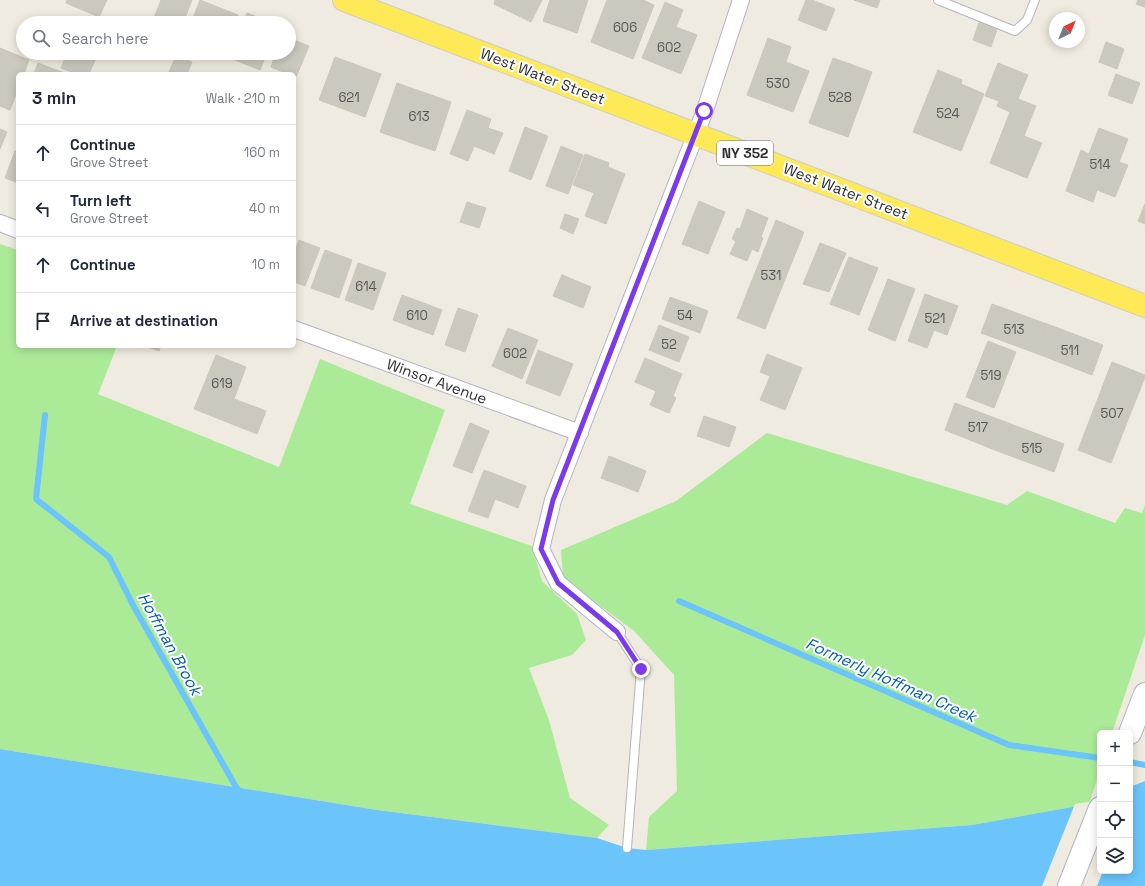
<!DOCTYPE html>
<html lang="en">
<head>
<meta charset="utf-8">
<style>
  body { margin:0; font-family:"Space Grotesk",sans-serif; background:#f2f2f3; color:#1f2937 }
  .controls { position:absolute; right:12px; bottom:12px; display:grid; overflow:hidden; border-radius:6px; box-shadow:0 2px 10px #0003 }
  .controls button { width:36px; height:36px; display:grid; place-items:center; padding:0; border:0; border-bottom:1px solid #e0e1e3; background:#fff; color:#1f2937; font:20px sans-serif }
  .compass { position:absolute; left:1049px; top:12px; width:36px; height:36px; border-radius:50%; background:#fff; box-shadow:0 2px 10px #0003; rotate:43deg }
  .stop { position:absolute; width:12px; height:12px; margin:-9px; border:3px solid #7c3aed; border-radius:50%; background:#fff }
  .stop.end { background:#7c3aed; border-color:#fff; box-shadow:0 1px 4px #0008 }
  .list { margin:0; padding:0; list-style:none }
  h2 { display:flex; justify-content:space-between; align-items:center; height:52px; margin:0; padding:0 16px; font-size:17px }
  h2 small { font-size:13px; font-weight:400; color:#747a83 }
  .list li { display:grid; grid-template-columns:26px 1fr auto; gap:12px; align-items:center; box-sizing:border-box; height:56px; padding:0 16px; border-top:1px solid #e0e1e3 }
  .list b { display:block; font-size:15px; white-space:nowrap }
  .list p { margin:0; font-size:13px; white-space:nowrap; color:#747a83 }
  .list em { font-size:13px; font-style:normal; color:#747a83 }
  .icon { flex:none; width:22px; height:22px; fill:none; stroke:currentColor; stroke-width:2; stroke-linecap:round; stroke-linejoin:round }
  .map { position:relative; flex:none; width:1145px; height:886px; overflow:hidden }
  .search { position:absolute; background:#fff; box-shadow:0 2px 10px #0003; left:16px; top:16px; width:280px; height:44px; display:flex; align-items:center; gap:10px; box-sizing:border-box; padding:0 14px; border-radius:22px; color:#747a83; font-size:15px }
  .panel { position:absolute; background:#fff; box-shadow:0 2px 10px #0003; left:16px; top:72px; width:280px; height:276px; border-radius:6px }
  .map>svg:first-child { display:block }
  .green { fill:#abeb98 }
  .water { fill:#6bc4fa }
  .pier { fill:#f0ebe0 }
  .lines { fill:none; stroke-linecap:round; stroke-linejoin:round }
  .stream { stroke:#6bc4fa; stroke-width:6 }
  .building { fill:#cbc9be; stroke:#ccc7b8 }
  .lane-casing { stroke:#b3b4c2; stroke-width:10 }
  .street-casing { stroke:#b3b4c2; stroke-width:18 }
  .secondary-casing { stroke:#b3b4c2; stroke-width:24 }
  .primary-casing { stroke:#cdcdcd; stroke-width:24 }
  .lane { stroke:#fff; stroke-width:8 }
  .street { stroke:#fff; stroke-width:16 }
  .secondary { stroke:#fff; stroke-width:22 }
  .primary { stroke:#feea57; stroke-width:22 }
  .route { stroke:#7c3aed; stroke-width:5 }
  .labels { text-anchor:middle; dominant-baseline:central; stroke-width:4; stroke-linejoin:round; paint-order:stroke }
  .number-label { font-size:13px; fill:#555552 }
  .shield { fill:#fff; stroke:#6d6d6d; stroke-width:1 }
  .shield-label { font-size:14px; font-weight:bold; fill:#2e2e2e }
  .street-label { font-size:15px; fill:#2e2e2e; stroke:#fff }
  .water-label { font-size:16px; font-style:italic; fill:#015faf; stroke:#fff }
</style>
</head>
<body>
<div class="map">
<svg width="1145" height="886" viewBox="0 0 1145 886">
  <rect width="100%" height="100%" fill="#f0ebe0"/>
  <g class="green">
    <path d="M0,244L18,250V346H117L98,394L279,467L320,359L445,410L410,504L532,546L542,581L577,614L586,640L572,655L529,668L549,720L570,798L609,825L597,838L377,810L0,749Z"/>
    <path d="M767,433L1007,505L1027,491L1115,523L1125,508L1142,513L1145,505V635L1112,733H1100V770L1089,804L972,825L646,850L649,817L677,791L674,675L634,631L563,578L561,550L676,501Z"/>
  </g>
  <path class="water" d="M0,749L377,810L597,838L627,848L646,850L972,825L1089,804L1100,871H1130V787L1145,781V886H0Z"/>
  <path class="pier" d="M1100,797V871H1103L1097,886H1042L1075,804L1088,802Z"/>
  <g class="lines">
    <g class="stream">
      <path d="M45,415L36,499L109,557L133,605L236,787L241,793"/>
      <path d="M679,601L1009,745L1100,758"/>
      <path d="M1130,762L1145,765"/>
    </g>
  </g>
  <g class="building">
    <path d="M67,0H107L99,17L66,3Z"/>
    <path d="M161,0H192L183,23H152Z"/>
    <path d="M200,0L238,15L235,23H191Z"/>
    <path d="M495,0H542L531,22L494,4Z"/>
    <path d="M550,0H588L577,33L543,21Z"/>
    <path d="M607,0H643L654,5L633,59L591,42Z"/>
    <path d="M806,0H812L835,9L826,31L798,20Z"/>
    <path d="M854,0H880L877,8Z"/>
    <path d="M1138,0H1145V7L1136,4Z"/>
    <path d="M665,2L683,10L676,27L697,35L681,74L642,58Z"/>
    <path d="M247,13L272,23H243Z"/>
    <path d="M980,20L998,27L991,47L973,40Z"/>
    <path d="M289,38L309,46L296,77L294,76V74H288L271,67L276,53H289Z"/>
    <path d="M768,38L791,47L786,62L809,71L793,112L747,95Z"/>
    <path d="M1106,42L1124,49L1117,69L1099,62Z"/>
    <path d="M0,48L29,60L24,74H18V89L10,110L0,106Z"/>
    <path d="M67,53H78L95,60L89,74H77L61,68Z"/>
    <path d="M232,53H267L260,70L230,58Z"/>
    <path d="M176,56L192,62L187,74H168Z"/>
    <path d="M335,57L381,74L365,117L319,100Z"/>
    <path d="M833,58L872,72L848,137L809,123Z"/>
    <path d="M38,63L67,74H34Z"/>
    <path d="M998,63L1028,75L1018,99L1036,106L1024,136L1042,143L1027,178L990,163L1010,112L997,106L999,101L985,96Z"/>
    <path d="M938,70L962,80L961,84L984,94L961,151L913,132Z"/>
    <path d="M1116,74L1140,83L1132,104L1108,95Z"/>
    <path d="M397,83L451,102L435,151L380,132Z"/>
    <path d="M467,110L491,119L488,128L503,133L494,154L474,146L468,161L450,154Z"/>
    <path d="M525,127L548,136L531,180L509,171Z"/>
    <path d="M1099,128L1128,139L1119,162L1128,165L1115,197L1097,190L1093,202L1066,191L1081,150L1089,154Z"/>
    <path d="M0,129L7,132L0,149Z"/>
    <path d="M561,146L583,155L568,194L546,186Z"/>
    <path d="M15,151L18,152V183L5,178Z"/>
    <path d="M585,154L609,163L608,167L625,174L606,224L585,216L594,193L573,185Z"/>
    <path d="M699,201L725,212L708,254L682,244Z"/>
    <path d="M467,202L486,208L479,228L460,222Z"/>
    <path d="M1145,204V224L1138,221Z"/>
    <path d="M747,209L768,218L761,237L763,238L758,252L752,249L747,261L730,254L736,241L732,239L737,228L740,229Z"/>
    <path d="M565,214L579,219L573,234L560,228Z"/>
    <path d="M776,220L804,232L765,329L737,318Z"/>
    <path d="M299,240L320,248L305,286L294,282V254Z"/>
    <path d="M820,243L846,253L829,292L803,284Z"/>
    <path d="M325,250L352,260L339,298L311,288Z"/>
    <path d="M849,257L878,268L859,315L830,304Z"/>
    <path d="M358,263L386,273L373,310L345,300Z"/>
    <path d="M562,275L591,287L583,308L553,296Z"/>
    <path d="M888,279L915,289L895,341L868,330Z"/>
    <path d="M925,294L958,306L947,335L934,330L927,348L908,341Z"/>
    <path d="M402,295L442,310L433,335L393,320Z"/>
    <path d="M670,297L708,311L700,333L662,319Z"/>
    <path d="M992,304L1047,324L1038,354L981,333Z"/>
    <path d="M458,308L478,315L465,352L445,345Z"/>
    <path d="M1047,324L1103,345L1092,375L1038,354Z"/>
    <path d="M659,325L689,337L679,362L649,350Z"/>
    <path d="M508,328L538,340L522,379L492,366Z"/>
    <path d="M988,341L1016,352L994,408L966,397Z"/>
    <path d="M144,346H161L159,351Z"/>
    <path d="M538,350L573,364L560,396L526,383Z"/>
    <path d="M767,354L802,368L785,410L760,400L770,376L760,372Z"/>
    <path d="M216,355L246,367L234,399L266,411L257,434L194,409Z"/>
    <path d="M645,358L682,374L673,396L676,398L669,413L650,405L656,391L635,382Z"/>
    <path d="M1112,362L1145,375V377L1111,463L1078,450Z"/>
    <path d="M955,403L1011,424L1000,452L945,430Z"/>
    <path d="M704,416L736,427L729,447L697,436Z"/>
    <path d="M470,423L489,431L472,473L453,466Z"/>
    <path d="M1011,424L1064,444L1054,472L1000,452Z"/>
    <path d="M609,456L646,471L638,492L601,478Z"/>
    <path d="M484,470L526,486L518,508L495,499L488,518L468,511Z"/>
  </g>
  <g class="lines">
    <g class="lane-casing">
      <g id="lane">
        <path d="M938,0L1015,31L1027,20L1035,0"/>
        <path d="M617,632L641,669L627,848"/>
      </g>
    </g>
    <g class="street-casing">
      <g id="street">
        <path d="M0,223L18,230"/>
        <path d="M294,329L580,433"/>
        <path d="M617,632L558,583L541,549L553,500L704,113L741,0"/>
      </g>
    </g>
    <g class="secondary-casing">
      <g id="secondary">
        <path d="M1130,733L1145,694"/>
        <path d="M1069,886L1100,808"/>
      </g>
    </g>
    <g class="primary-casing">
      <path id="primary" d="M344,0L1145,306"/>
    </g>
    <use href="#lane" class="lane"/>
    <use href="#street" class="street"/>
    <use href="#secondary" class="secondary"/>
    <use href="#primary" class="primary"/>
  </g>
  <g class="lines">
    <path class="route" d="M641,669L617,632L558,583L541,549L553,500L704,111"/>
  </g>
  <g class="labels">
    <g class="number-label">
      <text x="625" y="27">606</text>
      <text x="669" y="47">602</text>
      <text x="778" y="83">530</text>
      <text x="349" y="97">621</text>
      <text x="840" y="97">528</text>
      <text x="948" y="113">524</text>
      <text x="419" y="116">613</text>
      <text x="1100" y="164">514</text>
      <text x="771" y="275">531</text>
      <text x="366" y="286">614</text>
      <text x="417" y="315">610</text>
      <text x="685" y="315">54</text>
      <text x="935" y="318">521</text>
      <text x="1014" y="329">513</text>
      <text x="669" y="344">52</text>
      <text x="1070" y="350">511</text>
      <text x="515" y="353">602</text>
      <text x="991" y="375">519</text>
      <text x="222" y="383">619</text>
      <text x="1112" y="413">507</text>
      <text x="978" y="427">517</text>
      <text x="1032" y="448">515</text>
    </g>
    <rect class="shield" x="717" y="141" width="56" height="24" rx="3"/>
    <g class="shield-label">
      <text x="745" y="153">NY 352</text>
    </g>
    <g class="street-label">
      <text transform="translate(543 76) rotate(21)">West Water Street</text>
      <text transform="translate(846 191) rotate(21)">West Water Street</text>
      <text transform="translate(437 381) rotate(20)">Winsor Avenue</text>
    </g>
    <g class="water-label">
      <text transform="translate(170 644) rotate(61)">Hoffman Brook</text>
      <text transform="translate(891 680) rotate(24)">Formerly Hoffman Creek</text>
    </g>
  </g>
</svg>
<div class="controls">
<button>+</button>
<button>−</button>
<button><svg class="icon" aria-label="locate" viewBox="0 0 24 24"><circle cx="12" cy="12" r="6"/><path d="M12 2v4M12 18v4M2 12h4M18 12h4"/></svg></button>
<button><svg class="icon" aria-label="layers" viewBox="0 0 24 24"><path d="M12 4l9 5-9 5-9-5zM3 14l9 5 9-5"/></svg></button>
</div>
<svg class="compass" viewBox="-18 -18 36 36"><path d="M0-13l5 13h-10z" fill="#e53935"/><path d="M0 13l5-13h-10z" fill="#747a83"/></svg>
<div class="stop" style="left:704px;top:111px"></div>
<div class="stop end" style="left:641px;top:669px"></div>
<div class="search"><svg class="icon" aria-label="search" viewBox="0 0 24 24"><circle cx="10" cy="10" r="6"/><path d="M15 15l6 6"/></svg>Search here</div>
<section class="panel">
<h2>3 min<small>Walk · 210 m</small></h2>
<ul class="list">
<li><svg class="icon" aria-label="ahead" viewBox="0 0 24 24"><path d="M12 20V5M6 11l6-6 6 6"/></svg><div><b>Continue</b><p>Grove Street</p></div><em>160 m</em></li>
<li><svg class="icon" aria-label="left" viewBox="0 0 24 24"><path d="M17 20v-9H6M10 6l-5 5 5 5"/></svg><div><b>Turn left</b><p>Grove Street</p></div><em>40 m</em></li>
<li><svg class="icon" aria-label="ahead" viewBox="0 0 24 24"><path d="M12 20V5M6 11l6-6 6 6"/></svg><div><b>Continue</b></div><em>10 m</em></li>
<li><svg class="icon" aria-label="arrive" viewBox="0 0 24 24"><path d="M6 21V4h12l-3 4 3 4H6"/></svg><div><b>Arrive at destination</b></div></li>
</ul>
</section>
</div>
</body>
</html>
